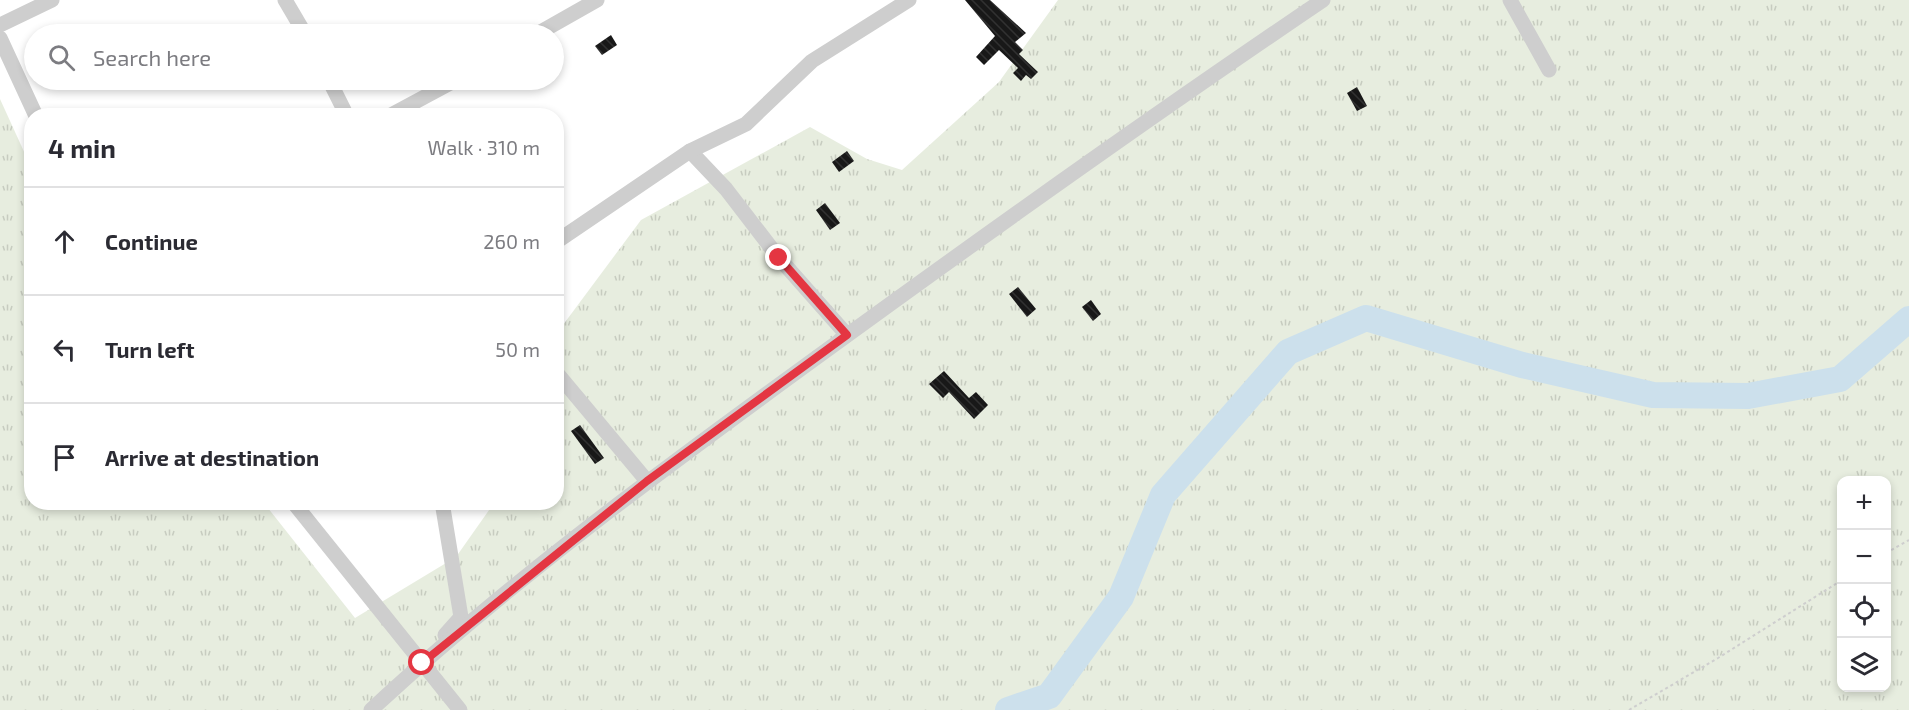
<!DOCTYPE html>
<html lang="en">
<head>
<meta charset="utf-8">
<style>
  body { margin:0; font-family:"Exo 2",sans-serif; background:#f7f7f7; color:#2b2b33 }
  .controls { position:absolute; right:18px; bottom:18px; display:grid; overflow:hidden; border-radius:12px; box-shadow:0 3px 9px #0003 }
  .controls button { width:54px; height:54px; display:grid; place-items:center; padding:0; border:0; border-bottom:2px solid #e1e1e2; background:#fff; color:#2b2b33; font:30px sans-serif }
  .stop { position:absolute; width:18px; height:18px; margin:-14px; border:4px solid #e43642; border-radius:50%; background:#fff }
  .stop.end { background:#e43642; border-color:#fff; box-shadow:0 2px 6px #0008 }
  .list { margin:0; padding:0; list-style:none }
  h2 { display:flex; justify-content:space-between; align-items:center; height:78px; margin:0; padding:0 24px; font-size:26px }
  h2 small { font-size:20px; font-weight:400; color:#7c7c81 }
  .list li { display:grid; grid-template-columns:39px 1fr auto; gap:18px; align-items:center; box-sizing:border-box; height:108px; padding:0 24px; border-top:2px solid #e1e1e2 }
  .list b { display:block; font-size:22px; white-space:nowrap }
  .list em { font-size:20px; font-style:normal; color:#7c7c81 }
  .icon { flex:none; width:33px; height:33px; fill:none; stroke:currentColor; stroke-width:2; stroke-linecap:round; stroke-linejoin:round }
  .map { position:relative; flex:none; width:1909px; height:710px; overflow:hidden }
  .search { position:absolute; background:#fff; box-shadow:0 3px 9px #0003; left:24px; top:24px; width:540px; height:66px; display:flex; align-items:center; gap:15px; box-sizing:border-box; padding:0 21px; border-radius:33px; color:#7c7c81; font-size:22px }
  .panel { position:absolute; background:#fff; box-shadow:0 3px 9px #0003; left:24px; top:108px; width:540px; height:402px; border-radius:24px }
  .map>svg:first-child { display:block }
  .grass { fill:url(#grass-tufts); fill-rule:evenodd }
  .lines { fill:none; stroke-linecap:round; stroke-linejoin:round }
  .river { stroke:#cce0ec; stroke-width:26 }
  .building { fill:url(#building-back-hatch) }
  .path { stroke:#cecece; stroke-width:2; stroke-dasharray:3 3; stroke-linecap:butt }
  .street { stroke:#cecece; stroke-width:15 }
  .route { stroke:#e43642; stroke-width:8 }
</style>
</head>
<body>
<div class="map">
<svg width="1909" height="710" viewBox="0 0 1909 710">
  <defs>
    <pattern id="grass-tufts" width="24" height="20" patternUnits="userSpaceOnUse" patternTransform="scale(1.5)"><rect width="24" height="20" fill="#e7eddf"/><path d="M3 7l-1-3M5 7V3M7 7l1-3M15 17l-1-3M17 17v-4M19 17l1-3" fill="none" stroke="#c7ccc0"/></pattern>
    <pattern id="building-back-hatch" width="6" height="6" patternUnits="userSpaceOnUse" patternTransform="scale(1.5)"><rect width="6" height="6" fill="#181818"/><path d="M-1 5l2 2M0 0l6 6M5-1l2 2" fill="none" stroke="#313131"/></pattern>
  </defs>
  <rect width="100%" height="100%" fill="#fff"/>
  <path class="grass" d="M1058,0H1909V710H0V99L31,167L32,502L264,503L355,618L456,557L494,503L556,502L557,333L641,220L810,127L867,159L902,170L999,82ZM1842,480H1886V688H1842Z"/>
  <g class="lines">
    <path class="river" d="M1008,710L1049,696L1121,597L1163,495L1288,352L1366,318L1522,365L1653,395L1748,396L1840,379L1909,319"/>
  </g>
  <g class="building">
    <path d="M965,0H990L1026,33L1015,42L1023,50L1019,54L1038,72L1031,79L1026,75L1021,81L1013,73L1018,68L999,50L984,65L976,57L995,36Z"/>
    <path d="M611,35L617,45L602,55L595,46Z"/>
    <path d="M1357,87L1367,106L1357,111L1347,93Z"/>
    <path d="M847,151L854,161L839,172L832,162Z"/>
    <path d="M825,203L840,223L830,230L816,210Z"/>
    <path d="M1018,287L1036,309L1027,317L1009,294Z"/>
    <path d="M1091,300L1101,314L1093,321L1082,307Z"/>
    <path d="M944,371L969,398L976,392L988,405L974,419L949,392L943,398L929,384Z"/>
    <path d="M580,425L604,458L595,464L571,431Z"/>
  </g>
  <g class="lines">
    <g class="path">
      <path d="M1886,553L1909,540"/>
      <path d="M1629,710L1718,658L1842,580"/>
    </g>
    <g class="street">
      <path d="M285,0L305,34"/>
      <path d="M1510,0L1549,70"/>
      <path d="M0,25L52,0"/>
      <path d="M537,34L597,0"/>
      <path d="M0,38L36,116"/>
      <path d="M329,80L347,116"/>
      <path d="M389,116L456,80"/>
      <path d="M690,151L726,189L779,258L847,335"/>
      <path d="M556,242L690,151L746,124L812,61L909,0"/>
      <path d="M556,372L647,481"/>
      <path d="M293,502L460,710"/>
      <path d="M442,502L461,617L445,635"/>
      <path d="M371,710C511,580 666,467 820,355C986,234 1153,115 1323,0"/>
    </g>
  </g>
  <g class="lines">
    <path class="route" d="M422,663L647,481L847,335L779,258"/>
  </g>
</svg>
<div class="controls">
<button>+</button>
<button>−</button>
<button><svg class="icon" aria-label="locate" viewBox="0 0 24 24"><circle cx="12" cy="12" r="6"/><path d="M12 2v4M12 18v4M2 12h4M18 12h4"/></svg></button>
<button><svg class="icon" aria-label="layers" viewBox="0 0 24 24"><path d="M12 4l9 5-9 5-9-5zM3 14l9 5 9-5"/></svg></button>
</div>
<div class="stop" style="left:422px;top:663px"></div>
<div class="stop end" style="left:779px;top:258px"></div>
<div class="search"><svg class="icon" aria-label="search" viewBox="0 0 24 24"><circle cx="10" cy="10" r="6"/><path d="M15 15l6 6"/></svg>Search here</div>
<section class="panel">
<h2>4 min<small>Walk · 310 m</small></h2>
<ul class="list">
<li><svg class="icon" aria-label="ahead" viewBox="0 0 24 24"><path d="M12 20V5M6 11l6-6 6 6"/></svg><div><b>Continue</b></div><em>260 m</em></li>
<li><svg class="icon" aria-label="left" viewBox="0 0 24 24"><path d="M17 20v-9H6M10 6l-5 5 5 5"/></svg><div><b>Turn left</b></div><em>50 m</em></li>
<li><svg class="icon" aria-label="arrive" viewBox="0 0 24 24"><path d="M6 21V4h12l-3 4 3 4H6"/></svg><div><b>Arrive at destination</b></div></li>
</ul>
</section>
</div>
</body>
</html>
